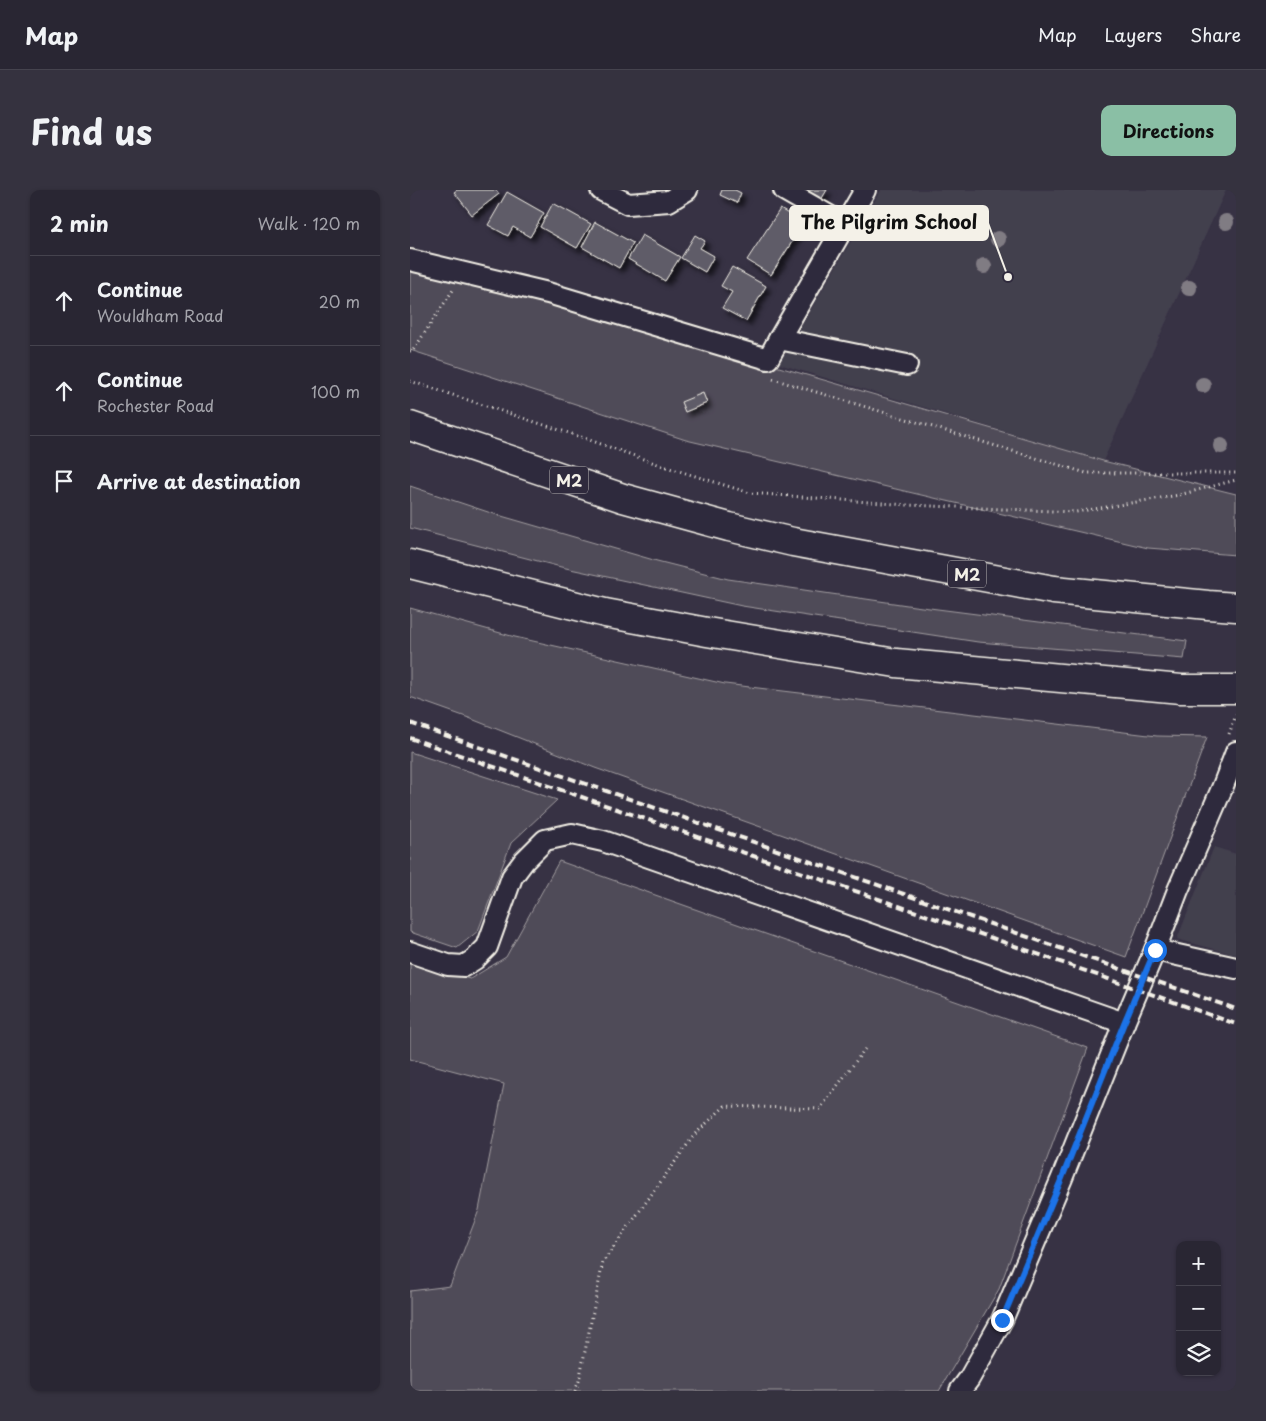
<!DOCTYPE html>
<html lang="en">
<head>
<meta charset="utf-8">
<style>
  body { margin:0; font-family:"Playpen Sans",sans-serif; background:#35323f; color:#f1f3f6 }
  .controls { position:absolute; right:15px; bottom:15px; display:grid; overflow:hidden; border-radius:10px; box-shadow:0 1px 4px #0004 }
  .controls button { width:45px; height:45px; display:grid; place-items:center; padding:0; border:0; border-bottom:1px solid #45434e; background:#292633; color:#f1f3f6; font:25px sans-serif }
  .stop { position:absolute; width:15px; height:15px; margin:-11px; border:4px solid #1a73e8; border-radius:50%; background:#fff }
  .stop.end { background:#1a73e8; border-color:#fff; box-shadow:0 1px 5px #0008 }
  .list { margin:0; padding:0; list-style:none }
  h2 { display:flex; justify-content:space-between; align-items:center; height:65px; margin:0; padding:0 20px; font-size:21px }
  h2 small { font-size:16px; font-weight:400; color:#a5a5ac }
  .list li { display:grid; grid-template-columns:32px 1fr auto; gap:15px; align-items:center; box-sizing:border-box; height:90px; padding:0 20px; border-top:1px solid #45434e }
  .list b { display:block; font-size:19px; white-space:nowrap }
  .list p { margin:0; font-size:16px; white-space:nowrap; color:#a5a5ac }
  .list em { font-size:16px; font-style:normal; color:#a5a5ac }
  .icon { flex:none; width:28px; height:28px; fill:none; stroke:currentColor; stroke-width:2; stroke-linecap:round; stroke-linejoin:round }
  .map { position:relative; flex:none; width:826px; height:1201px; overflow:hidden; border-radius:10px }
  header { display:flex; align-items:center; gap:30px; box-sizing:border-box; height:70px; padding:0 25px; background:#292633; border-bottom:1px solid #45434e }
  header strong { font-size:24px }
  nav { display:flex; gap:28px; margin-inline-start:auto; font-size:18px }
  .intro { display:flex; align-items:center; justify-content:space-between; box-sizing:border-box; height:120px; padding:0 30px }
  h1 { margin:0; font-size:35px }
  .button { padding:12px 22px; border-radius:10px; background:#8abfa5; color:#111; font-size:18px; font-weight:700 }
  main { display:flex; gap:30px; padding:0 30px }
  aside { flex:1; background:#292633; border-radius:10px; box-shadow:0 1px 4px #0004 }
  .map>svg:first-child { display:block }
  .built { fill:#433f4e }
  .green { fill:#504b59; stroke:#a29ea0 }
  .building { fill:#5f5c67; stroke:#f4f1e8; filter:url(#shadow) }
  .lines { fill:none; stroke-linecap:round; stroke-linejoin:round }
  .minor-casing { stroke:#f4f1e8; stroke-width:24 }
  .highway-casing { stroke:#f4f1e8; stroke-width:31 }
  .path { stroke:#f4f1e8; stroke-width:3; stroke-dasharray:1 4; stroke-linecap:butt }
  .minor { stroke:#2f2a3d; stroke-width:20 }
  .highway { stroke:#2f2a3d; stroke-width:28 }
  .rail { stroke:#f4f1e8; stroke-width:4; stroke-dasharray:8 4; stroke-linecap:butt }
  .tree { fill:#807b83 }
  .route { stroke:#1a73e8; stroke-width:6 }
  .labels { text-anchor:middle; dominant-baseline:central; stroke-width:5; stroke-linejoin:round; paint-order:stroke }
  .shield { fill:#2f2a3d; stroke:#b9b5b5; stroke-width:1 }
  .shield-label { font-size:16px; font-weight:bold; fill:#f4f1e8 }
  .leader { fill:none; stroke:#f4f1e8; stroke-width:2 }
  .callout-dot { fill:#f4f1e8; stroke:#2f2a3d; stroke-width:2 }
  .callout { fill:#f4f1e8; stroke:#f4f1e8; stroke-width:2 }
  .callout-label { font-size:19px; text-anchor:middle; font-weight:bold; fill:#111 }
</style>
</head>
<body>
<header>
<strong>Map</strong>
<nav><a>Map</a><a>Layers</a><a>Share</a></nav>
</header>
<div class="intro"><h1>Find us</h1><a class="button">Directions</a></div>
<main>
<aside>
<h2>2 min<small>Walk · 120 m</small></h2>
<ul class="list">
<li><svg class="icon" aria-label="ahead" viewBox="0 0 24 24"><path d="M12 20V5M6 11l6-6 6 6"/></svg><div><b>Continue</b><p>Wouldham Road</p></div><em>20 m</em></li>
<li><svg class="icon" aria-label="ahead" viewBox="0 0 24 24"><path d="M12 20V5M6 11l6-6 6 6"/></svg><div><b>Continue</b><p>Rochester Road</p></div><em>100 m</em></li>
<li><svg class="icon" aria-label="arrive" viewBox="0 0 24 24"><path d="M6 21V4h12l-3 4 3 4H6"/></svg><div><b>Arrive at destination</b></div></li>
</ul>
</aside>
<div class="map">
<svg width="826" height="1201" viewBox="0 0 826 1201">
  <defs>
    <filter id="shadow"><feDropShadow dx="4.5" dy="4.5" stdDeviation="2.5" flood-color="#0009"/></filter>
  </defs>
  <rect width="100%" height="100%" fill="#373244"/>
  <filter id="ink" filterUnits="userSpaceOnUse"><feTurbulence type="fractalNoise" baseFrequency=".02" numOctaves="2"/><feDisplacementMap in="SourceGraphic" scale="10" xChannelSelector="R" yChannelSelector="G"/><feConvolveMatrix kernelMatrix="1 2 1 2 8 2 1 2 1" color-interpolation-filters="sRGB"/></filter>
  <g filter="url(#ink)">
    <g class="built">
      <path d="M471,0H816L693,271L369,174Z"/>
      <path d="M804,657L826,664V765L767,749Z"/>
    </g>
    <g class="green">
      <path d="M0,70L693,271L826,304V365L738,358L276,250L0,160Z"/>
      <path d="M0,296L81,323L247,371L318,389L504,416L777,451L774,469L568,452L332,416L151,377L0,338Z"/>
      <path d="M0,418L105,447L315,494L747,546L797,547L716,767L185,578L59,528L0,507Z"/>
      <path d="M0,562L147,610L101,653L68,741L47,758L0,742Z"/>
      <path d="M149,671L678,858L589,1099L529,1201H0V1101L40,1096L69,1020L94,894L0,869V772L60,789L96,767Z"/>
    </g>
    <g class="building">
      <path d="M47,0H86L89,4L62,25L44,2Z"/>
      <path d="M312,0H325L331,3L327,13L310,5Z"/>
      <path d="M393,0H417L409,13Z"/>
      <path d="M97,2L134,23L120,47L103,37L98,46L78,35Z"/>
      <path d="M143,13L181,34L167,58L130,37Z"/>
      <path d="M370,19L394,33L361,85L337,70Z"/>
      <path d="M185,32L223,53L209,78L172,57Z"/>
      <path d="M232,45L270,67L255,91L218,69Z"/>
      <path d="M285,45L295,51L290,58L304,66L295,82L271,68Z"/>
      <path d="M322,77L356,96L336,131L312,118L322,102L311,96Z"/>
      <path d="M293,203L297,213L275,222L271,212Z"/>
    </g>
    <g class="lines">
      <g class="minor-casing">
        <g id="minor">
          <path d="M191,0L218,14L259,11L277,0"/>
          <path d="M374,0L435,35"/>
          <path d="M0,70L138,103L358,169L369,149L455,0"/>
          <path d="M369,149L497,175"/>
          <path d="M745,760L826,778"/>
          <path d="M0,762L38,775L54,776L65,769L77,757L102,687L114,671L135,650L162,644L193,651L714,833"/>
          <path d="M550,1201L559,1189L592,1130L652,988L714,833L745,760L768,700L813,596L826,562"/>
        </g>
      </g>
      <g class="highway-casing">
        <g id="highway">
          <path d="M0,236L213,308L319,337L383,352L644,400L798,415L826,417"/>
          <path d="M0,374L195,423L297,442L486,473L771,499H826"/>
        </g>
      </g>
      <g class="path">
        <path d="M0,161L2,162L43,100"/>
        <path d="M363,189L676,283H826"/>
        <path d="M0,191L171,247L253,276L340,303L498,315L666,322L769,305L826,290"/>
        <path d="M819,544L826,525"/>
        <path d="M165,1201L169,1191L193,1072L285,944L315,916L410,919L455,859"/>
      </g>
      <use href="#minor" class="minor"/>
      <use href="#highway" class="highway"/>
      <g class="rail">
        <path d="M0,533L826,819"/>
        <path d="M0,548L582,748L826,834"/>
      </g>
    </g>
    <g class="tree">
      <circle cx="816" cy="32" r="8"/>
      <circle cx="588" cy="49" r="8"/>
      <circle cx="574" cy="76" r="8"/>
      <circle cx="779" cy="98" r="8"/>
      <circle cx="793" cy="195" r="8"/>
      <circle cx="811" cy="256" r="8"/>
    </g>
  </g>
  <g class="lines" filter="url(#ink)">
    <path class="route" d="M592,1130L652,988L714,833L745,760"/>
  </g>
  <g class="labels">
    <g class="shield">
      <rect x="140" y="276.5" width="38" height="27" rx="4"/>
      <rect x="538" y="370.5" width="38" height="27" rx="4"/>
    </g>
    <g class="shield-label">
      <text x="159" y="290">M2</text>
      <text x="557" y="384">M2</text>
    </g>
  </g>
  <path class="leader" d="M598 87L578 33"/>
  <circle class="callout-dot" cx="598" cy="87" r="5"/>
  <rect class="callout" x="380" y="16" width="198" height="34" rx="5"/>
  <g class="callout-label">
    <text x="479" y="39">The Pilgrim School</text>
  </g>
</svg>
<div class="controls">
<button>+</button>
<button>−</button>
<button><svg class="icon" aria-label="layers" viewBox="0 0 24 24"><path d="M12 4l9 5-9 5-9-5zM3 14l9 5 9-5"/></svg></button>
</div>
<div class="stop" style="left:745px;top:760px"></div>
<div class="stop end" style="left:592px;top:1130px"></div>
</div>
</main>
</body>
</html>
